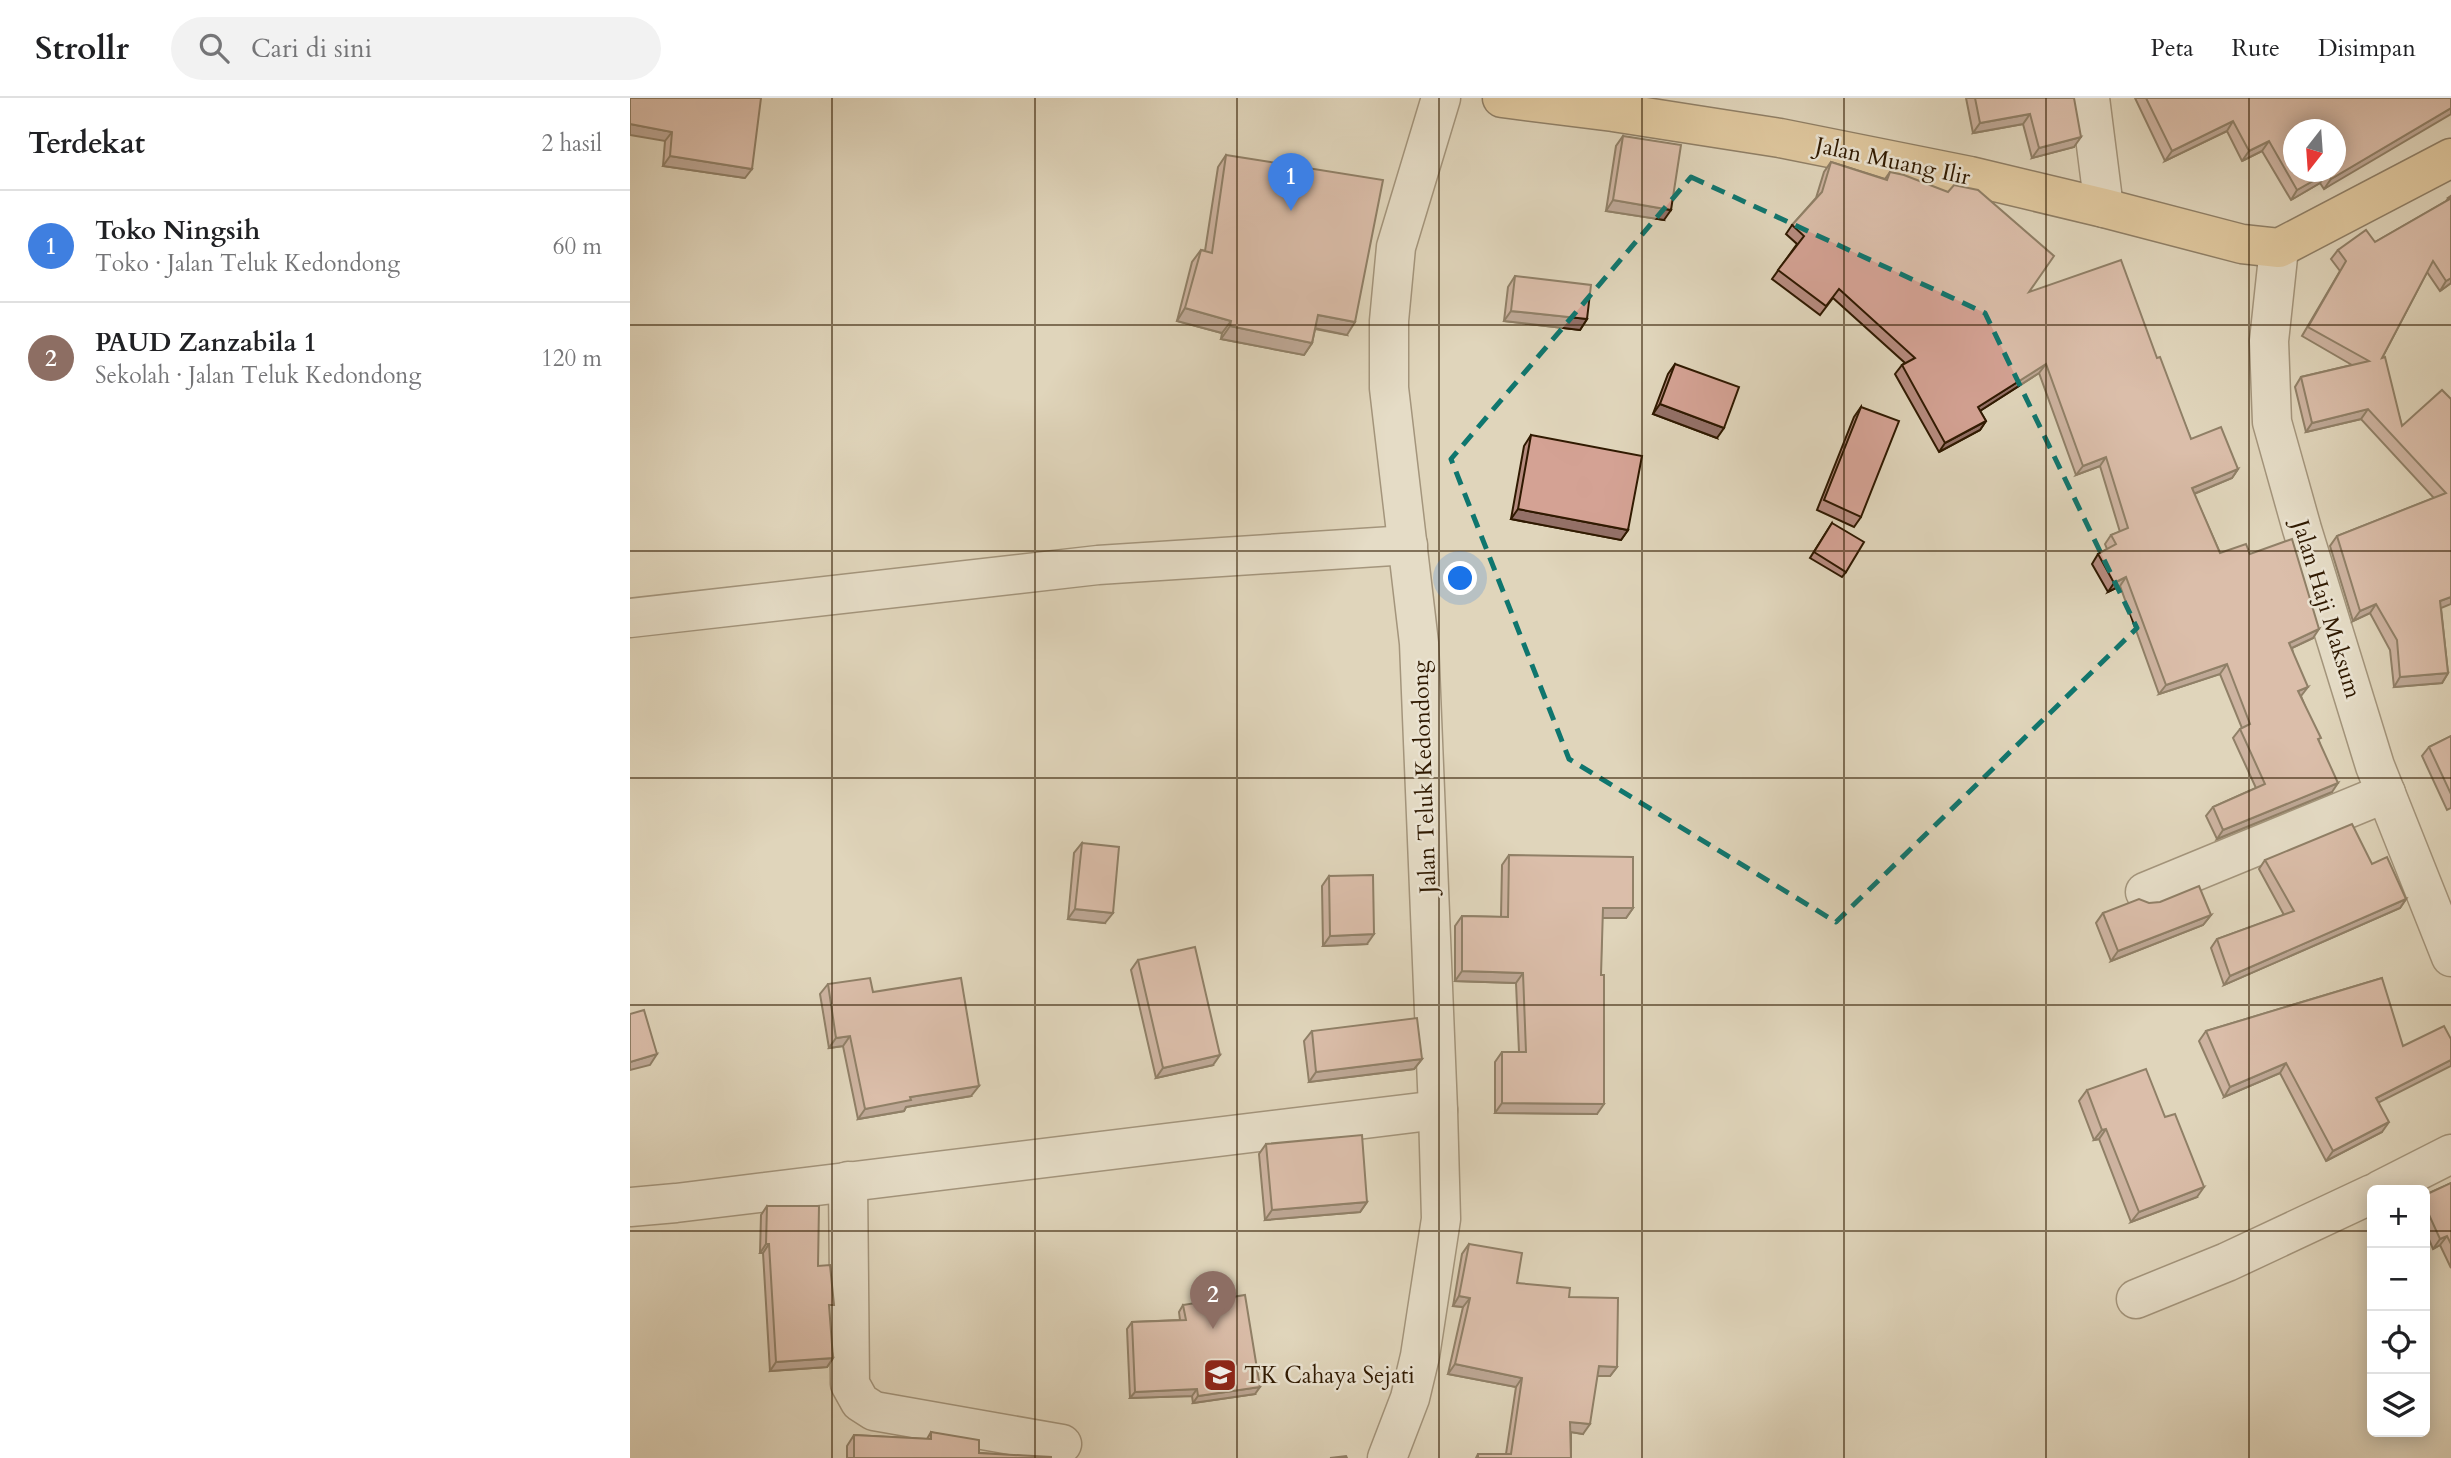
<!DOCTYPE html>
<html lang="id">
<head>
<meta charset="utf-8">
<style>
  body { margin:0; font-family:Cardo,serif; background:#f2f2f2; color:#202124 }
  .controls { position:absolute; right:21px; bottom:21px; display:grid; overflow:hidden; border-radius:10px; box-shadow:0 4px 18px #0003 }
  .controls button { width:63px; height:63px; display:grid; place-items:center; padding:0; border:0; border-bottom:2px solid #e0e0e0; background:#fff; color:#202124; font:35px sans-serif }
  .compass { position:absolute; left:1653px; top:21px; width:63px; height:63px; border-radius:50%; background:#fff; box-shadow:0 4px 18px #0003; rotate:197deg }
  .you { position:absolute; left:831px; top:481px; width:24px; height:24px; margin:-18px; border:5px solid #fff; border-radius:50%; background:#1a73e8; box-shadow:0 0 0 10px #1a73e833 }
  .badge { display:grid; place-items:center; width:46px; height:46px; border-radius:50%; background:#8f2418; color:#fff; font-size:23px; font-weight:700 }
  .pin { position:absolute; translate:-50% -58px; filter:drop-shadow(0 2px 4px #0008) }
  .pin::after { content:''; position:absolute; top:37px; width:24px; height:21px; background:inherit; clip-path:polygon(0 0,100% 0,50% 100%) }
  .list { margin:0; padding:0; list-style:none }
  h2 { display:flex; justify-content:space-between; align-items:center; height:91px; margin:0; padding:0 28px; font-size:30px }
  h2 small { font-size:23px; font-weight:400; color:#757577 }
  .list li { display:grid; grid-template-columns:46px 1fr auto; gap:21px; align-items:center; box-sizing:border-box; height:112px; padding:0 28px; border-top:2px solid #e0e0e0 }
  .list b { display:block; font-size:26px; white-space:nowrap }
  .list p { margin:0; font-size:23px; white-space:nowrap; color:#757577 }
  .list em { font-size:23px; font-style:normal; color:#757577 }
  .icon { flex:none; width:38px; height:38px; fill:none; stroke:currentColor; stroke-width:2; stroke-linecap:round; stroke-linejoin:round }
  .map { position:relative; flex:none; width:1821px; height:1360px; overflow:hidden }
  header { display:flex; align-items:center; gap:42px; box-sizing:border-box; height:98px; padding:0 35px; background:#fff; border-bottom:2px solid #e0e0e0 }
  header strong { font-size:33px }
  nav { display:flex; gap:38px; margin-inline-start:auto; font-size:24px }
  .search { width:490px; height:63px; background:#f2f2f2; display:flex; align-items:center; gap:18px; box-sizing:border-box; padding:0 24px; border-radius:38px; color:#757577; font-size:26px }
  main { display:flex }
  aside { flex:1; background:#fff }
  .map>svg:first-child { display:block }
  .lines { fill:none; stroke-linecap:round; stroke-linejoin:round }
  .minor-casing { stroke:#5b482f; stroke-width:41 }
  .major-casing { stroke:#2f1900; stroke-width:41 }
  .minor { stroke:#ebe4d3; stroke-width:38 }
  .major { stroke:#e0ba7e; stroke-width:38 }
  .wall { fill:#b68b7f; stroke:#2f1900; stroke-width:2 }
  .shaded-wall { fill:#947168; stroke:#2f1900; stroke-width:2 }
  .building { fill:#d4a294; stroke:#2f1900; stroke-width:2; fill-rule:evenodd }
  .marked { fill:none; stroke:#0f766e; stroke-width:5; stroke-dasharray:14 9; stroke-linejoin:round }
  .grid { fill:none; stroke:#2f1900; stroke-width:2; stroke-opacity:0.55 }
  .labels { text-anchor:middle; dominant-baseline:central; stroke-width:5; stroke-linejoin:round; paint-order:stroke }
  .street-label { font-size:23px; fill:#2f1900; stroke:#ebe4d3 }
  .poi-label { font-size:23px; fill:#2f1900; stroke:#ebe4d3; text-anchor:start }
</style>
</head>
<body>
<header>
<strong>Strollr</strong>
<div class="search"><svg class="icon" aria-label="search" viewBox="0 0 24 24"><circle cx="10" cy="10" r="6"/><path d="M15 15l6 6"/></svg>Cari di sini</div>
<nav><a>Peta</a><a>Rute</a><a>Disimpan</a></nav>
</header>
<main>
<aside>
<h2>Terdekat<small>2 hasil</small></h2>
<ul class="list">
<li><span class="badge" style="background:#3f7fe0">1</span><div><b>Toko Ningsih</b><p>Toko · Jalan Teluk Kedondong</p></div><em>60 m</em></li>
<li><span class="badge" style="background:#8d6e63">2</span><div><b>PAUD Zanzabila 1</b><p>Sekolah · Jalan Teluk Kedondong</p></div><em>120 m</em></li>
</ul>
</aside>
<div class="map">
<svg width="1821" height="1360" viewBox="0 0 1821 1360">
  <rect width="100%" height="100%" fill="#e0d5bb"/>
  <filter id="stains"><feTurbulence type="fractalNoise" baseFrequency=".00286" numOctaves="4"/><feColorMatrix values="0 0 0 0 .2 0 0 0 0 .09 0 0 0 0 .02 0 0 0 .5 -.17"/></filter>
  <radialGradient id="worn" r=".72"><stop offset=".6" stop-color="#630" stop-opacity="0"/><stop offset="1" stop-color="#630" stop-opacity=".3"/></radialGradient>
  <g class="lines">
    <g class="minor-casing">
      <g id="minor">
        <path d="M1460,0L1474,110"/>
        <path d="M1649,150L1639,243L1642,324L1672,431L1745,668L1821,859"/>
        <path d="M0,520L468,467L778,447"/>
        <path d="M1515,794L1756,695"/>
        <path d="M218,1083L220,1286L230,1304L244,1313L432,1346"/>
        <path d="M1750,1092L1821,1056"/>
        <path d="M0,1109L46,1105L808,1012"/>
        <path d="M1506,1201L1597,1164L1742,1096"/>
        <path d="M757,1360L780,1300L790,1258L811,1121L808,1012L789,545L759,290V223L766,149L811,0"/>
      </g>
    </g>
    <g class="major-casing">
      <path id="major" d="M872,0L983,14L1150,40L1340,78L1474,110L1612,146L1649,150L1821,60"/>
    </g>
    <use href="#minor" class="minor"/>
    <use href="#major" class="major"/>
  </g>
  <g class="wall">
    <path d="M0,0L115,80L33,68L35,43Z"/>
    <path d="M1336,0H1444V49L1402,60L1393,26L1343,35Z"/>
    <path d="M1505,0H1821L1694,91L1690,85L1661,102L1632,53L1612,63L1597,33L1535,63Z"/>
    <path d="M993,38L1034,122L976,113L986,48Z"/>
    <path d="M596,57L717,237L685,231L682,245L674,257L591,241L592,235L547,223L562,164L571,152L575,153L588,69Z"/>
    <path d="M1201,64L1255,81L1260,74L1399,194L1527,260L1561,341L1608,371L1602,380L1564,396L1590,455L1620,456L1683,540L1662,550L1671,598L1689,643L1702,694L1587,741L1576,718L1583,709L1626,690L1603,640L1610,631L1612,630L1590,576L1529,596L1490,488L1478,494L1462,466L1468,456L1477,451L1475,446L1481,437L1490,434L1470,368L1446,377L1409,275L1350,313L1356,323L1350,332L1309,354L1265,276L1272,267L1275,265L1203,200L1190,217L1142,181L1167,146L1156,136L1162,127L1186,100L1194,74Z"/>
    <path d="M1821,98V185L1810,193L1797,174L1752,260L1772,328L1821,301L1811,510L1818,575L1812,585L1764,589L1760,552L1740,515L1723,523L1700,448L1707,438L1804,400L1731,321L1676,334L1665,289L1671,279L1722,267L1672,238L1710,173L1701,161L1708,152L1745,144L1816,103Z"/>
    <path d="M885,178L957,221L950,232L874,223L878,189Z"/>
    <path d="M1045,266L1087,340L1023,316L1038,276Z"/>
    <path d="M1231,309V419L1224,429L1187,412L1224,319Z"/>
    <path d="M901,337L998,432L991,442L881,421L894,348Z"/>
    <path d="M1202,425L1216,474L1212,479L1180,460Z"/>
    <path d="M1821,638V710L1817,712L1792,658L1799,649Z"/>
    <path d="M452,745L475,825L438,821L444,755Z"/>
    <path d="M879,757L1003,810L996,820H972L967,1016L865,1015V964L872,954H889L886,885L825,883V828L832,818L871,819L872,767Z"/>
    <path d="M1635,762L1742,766L1776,801L1770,810L1594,887L1581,850L1587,841L1654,817L1629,771Z"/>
    <path d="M699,778L737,846L693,848L692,788Z"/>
    <path d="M1519,805L1581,817L1573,827L1481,863L1466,825L1473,815Z"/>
    <path d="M508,862L583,967L526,980L501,872Z"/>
    <path d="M1752,880L1749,1005L1752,1034L1696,1063L1650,975L1594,999L1569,943L1576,933Z"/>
    <path d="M198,886L243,894L341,998L276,1009L274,1013L228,1021L213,948L199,950L190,896Z"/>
    <path d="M682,933L792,961L784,971L679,984L674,943Z"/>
    <path d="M1457,992L1567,1099L1501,1124L1469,1041L1464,1042L1449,1003Z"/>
    <path d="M636,1046L737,1104L730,1114L635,1122L629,1056Z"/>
    <path d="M1821,1085V1170L1810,1147L1803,1151L1795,1132V1097Z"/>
    <path d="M137,1108L188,1168L203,1260L197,1269L140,1273L133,1155H130L131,1117Z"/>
    <path d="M839,1146L887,1185L939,1199L987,1269L980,1278H967L953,1336L941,1334V1360H846L848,1356H876L886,1289L818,1276L833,1209L823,1208L832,1156Z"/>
    <path d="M553,1207L625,1296L563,1305L562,1298L500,1300L497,1231L502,1224L550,1222L549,1214Z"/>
    <path d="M301,1334L349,1355L421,1360H217V1348L224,1337L297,1341Z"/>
  </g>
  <g class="shaded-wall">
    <path d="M1821,10V16L1694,91L1701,81Z"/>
    <path d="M1400,16L1393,26L1343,35L1350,25Z"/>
    <path d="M1603,23L1597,33L1535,63L1542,53Z"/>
    <path d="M0,26L42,34L35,43L0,37Z"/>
    <path d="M1451,39L1444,49L1402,60L1409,50Z"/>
    <path d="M1639,43L1632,53L1612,63L1619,53Z"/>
    <path d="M40,58L122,71L115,80L33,68Z"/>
    <path d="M1697,75L1690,85L1661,102L1667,92Z"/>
    <path d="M983,102L1041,112L1034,122L976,113Z"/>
    <path d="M1821,180V185L1810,193L1816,183Z"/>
    <path d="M555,210L601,223L592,235L547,223Z"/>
    <path d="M881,213L957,221L950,232L874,223Z"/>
    <path d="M688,217L725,224L717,237L679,229Z"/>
    <path d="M600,228L682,245L674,257L591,241Z"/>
    <path d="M1416,266L1409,275L1342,318L1348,309Z"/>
    <path d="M1030,306L1094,330L1087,340L1023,316Z"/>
    <path d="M1738,311L1731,321L1676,334L1682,325Z"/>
    <path d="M1356,323L1350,332L1309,354L1315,345Z"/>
    <path d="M1476,359L1470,368L1446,377L1453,368Z"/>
    <path d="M1608,371L1602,380L1556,399L1562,390Z"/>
    <path d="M888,411L998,432L991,442L881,421Z"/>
    <path d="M1496,479L1490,488L1478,494L1484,485Z"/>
    <path d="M1821,499V506L1804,513L1810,503Z"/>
    <path d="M1746,506L1740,515L1723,523L1730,513Z"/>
    <path d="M1689,531L1683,540L1653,554L1659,545Z"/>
    <path d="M1597,566L1590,576L1529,596L1536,587Z"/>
    <path d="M1818,575L1812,585L1764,589L1770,579Z"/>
    <path d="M1678,589L1671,598L1662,602L1668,593Z"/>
    <path d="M1708,685L1702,694L1587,741L1593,732Z"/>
    <path d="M1776,801L1770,810L1594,887L1600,878Z"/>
    <path d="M973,810H1003L996,820H966Z"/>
    <path d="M445,811L483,815L475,825L438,821Z"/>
    <path d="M1581,817L1573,827L1481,863L1488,853Z"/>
    <path d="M744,836L737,846L693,848L700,838Z"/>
    <path d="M832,873L893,875L886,885L825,883Z"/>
    <path d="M220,938L213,948L199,950L206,940Z"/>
    <path d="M27,956L20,967L0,972V964Z"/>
    <path d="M590,957L583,967L526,980L533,970Z"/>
    <path d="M792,961L784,971L679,984L686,974Z"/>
    <path d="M1821,962V968L1740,1009L1746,1000Z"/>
    <path d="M1656,965L1650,975L1594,999L1600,989Z"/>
    <path d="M349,988L341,998L276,1009L274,1013L228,1021L235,1011L280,999Z"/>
    <path d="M872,1005L974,1006L967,1016L865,1015Z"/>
    <path d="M1759,1024L1752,1034L1696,1063L1703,1053Z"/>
    <path d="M1476,1031L1469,1041L1464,1042L1472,1032Z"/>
    <path d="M1574,1089L1567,1099L1501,1124L1509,1114Z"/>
    <path d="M737,1104L730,1114L635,1122L642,1112Z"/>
    <path d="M1817,1138L1810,1147L1803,1151L1810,1141Z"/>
    <path d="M136,1146H139L133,1155H130Z"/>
    <path d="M829,1198L840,1200L833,1209L823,1208Z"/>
    <path d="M203,1260L197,1269L140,1273L146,1264Z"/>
    <path d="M825,1266L892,1280L886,1289L818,1276Z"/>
    <path d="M969,1268L987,1269L980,1278H962Z"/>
    <path d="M630,1289L625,1296L563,1305L568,1298Z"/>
    <path d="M567,1291L562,1298L500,1300L505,1294Z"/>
    <path d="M940,1324L960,1326L953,1336L934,1333Z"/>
  </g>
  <g class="building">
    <path d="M0,0H131L122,71L40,58L42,34L0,26Z"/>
    <path d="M1345,0H1444L1451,39L1409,50L1400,16L1350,25Z"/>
    <path d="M1516,0H1821V10L1701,81L1697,75L1667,92L1639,43L1619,53L1603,23L1542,53ZM1663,32H1705V74H1663Z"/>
    <path d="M993,38L1051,47L1041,112L983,102Z"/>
    <path d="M596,57L753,82L725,224L688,217L682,245L600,228L601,223L555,210L571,152L582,155Z"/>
    <path d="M1201,64L1257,82L1260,74L1274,77L1318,94L1324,87L1348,92L1424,158L1399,194L1491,162L1527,260L1530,259L1561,341L1591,329L1608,371L1562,390L1590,455L1616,446L1620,456L1662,441L1689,531L1659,545L1678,589L1668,593L1691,640L1688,641L1708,685L1593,732L1583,709L1635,686L1610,631L1620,626L1597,566L1536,587L1496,479L1484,485L1468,456L1486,446L1481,437L1498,430L1476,359L1453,368L1416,266L1348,309L1356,323L1315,345L1272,267L1285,260L1209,191L1196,208L1148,172L1174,138L1162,127L1192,94Z"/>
    <path d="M1821,98V180L1816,183L1803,163L1752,260L1755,259L1772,328L1812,292L1821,301V499L1810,503L1818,575L1770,579L1767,542L1746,506L1730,513L1707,438L1816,395L1738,311L1682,325L1671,279L1739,263L1678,229L1716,163L1708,152L1736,132L1745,144L1820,101L1818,100Z"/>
    <path d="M885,178L961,187L957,221L881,213Z"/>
    <path d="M1045,266L1109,289L1094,330L1030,306Z"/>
    <path d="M1231,309L1269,323L1231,419L1194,402Z"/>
    <path d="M901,337L1012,358L998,432L888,411Z"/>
    <path d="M1202,425L1234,444L1216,474L1184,454Z"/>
    <path d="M1821,638V696L1799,649Z"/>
    <path d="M1722,726L1742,766L1757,759L1776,801L1600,878L1587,841L1664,813L1635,762Z"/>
    <path d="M452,745L489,749L483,815L445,811Z"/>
    <path d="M879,757L1003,759V810H973L971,877H974V1006L872,1005V954H896L893,875L832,873V818L878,819Z"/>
    <path d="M743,777L744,836L700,838L699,778Z"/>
    <path d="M1569,788L1581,817L1488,853L1473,815L1509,801L1519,805L1530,804Z"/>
    <path d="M565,849L590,957L533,970L508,862Z"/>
    <path d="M240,880L243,894L331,880L349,988L280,999L281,1002L235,1011L220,938L206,940L198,886Z"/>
    <path d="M1752,880L1773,948L1814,928L1821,941V962L1746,1000L1759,1024L1703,1053L1656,965L1600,989L1576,933Z"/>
    <path d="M14,912L27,956L0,964V916Z"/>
    <path d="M787,920L792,961L686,974L682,933Z"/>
    <path d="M1516,971L1535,1019L1545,1016L1574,1089L1509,1114L1476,1031L1472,1032L1457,992Z"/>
    <path d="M732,1037L737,1104L642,1112L636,1046Z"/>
    <path d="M1821,1085V1146L1817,1138L1810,1141L1795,1108V1097Z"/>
    <path d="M137,1108H189L188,1168L200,1167L204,1207H199L203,1260L146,1264L139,1146H136Z"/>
    <path d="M839,1146L892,1155L887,1185L940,1190L939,1199L988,1200L987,1269L969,1268L960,1326L940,1324L941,1360H848V1356H881L892,1280L825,1266L840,1200L829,1198Z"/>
    <path d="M615,1197L630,1289L568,1298L567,1291L505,1294L502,1224L556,1222L553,1207Z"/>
    <path d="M301,1334L349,1342V1355L421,1359V1360H224V1337L301,1341Z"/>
    <path d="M716,1358L717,1360H700Z"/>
  </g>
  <path d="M0 0H1821V1360H0ZM1061,79L1355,215L1507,530L1206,824L939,661L821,361Z" fill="#e0d5bb" fill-opacity=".55" fill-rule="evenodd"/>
  <path class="marked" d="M1061,79L1355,215L1507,530L1206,824L939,661L821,361Z"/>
  <path class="grid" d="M202,0V1360M405,0V1360M607,0V1360M809,0V1360M1012,0V1360M1214,0V1360M1416,0V1360M1619,0V1360M0,227H1821M0,453H1821M0,680H1821M0,907H1821M0,1133H1742M1795,1133H1821"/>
  <defs>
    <g id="school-square" transform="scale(1.75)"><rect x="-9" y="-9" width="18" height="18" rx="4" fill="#8f2418" stroke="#ebe4d3"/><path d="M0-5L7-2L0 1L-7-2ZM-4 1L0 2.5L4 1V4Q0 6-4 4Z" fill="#fff"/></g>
  </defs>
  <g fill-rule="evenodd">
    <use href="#school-square" x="590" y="1277"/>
  </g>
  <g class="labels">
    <g class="street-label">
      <text transform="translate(1263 63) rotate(12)">Jalan Muang Ilir</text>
      <text transform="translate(1697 511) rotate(73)">Jalan Haji Maksum</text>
      <text transform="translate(794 679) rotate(-92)">Jalan Teluk Kedondong</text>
    </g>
    <g class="poi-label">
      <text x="614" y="1277">TK Cahaya Sejati</text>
    </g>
  </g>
  <rect width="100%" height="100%" filter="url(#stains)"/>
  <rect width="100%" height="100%" fill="url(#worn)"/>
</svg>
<div class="controls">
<button>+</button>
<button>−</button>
<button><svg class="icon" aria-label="locate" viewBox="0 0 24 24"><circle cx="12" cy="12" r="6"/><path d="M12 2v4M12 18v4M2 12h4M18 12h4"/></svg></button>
<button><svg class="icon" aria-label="layers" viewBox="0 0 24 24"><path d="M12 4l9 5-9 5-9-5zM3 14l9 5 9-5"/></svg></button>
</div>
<svg class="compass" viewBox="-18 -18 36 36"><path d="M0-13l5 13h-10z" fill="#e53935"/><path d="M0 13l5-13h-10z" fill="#757577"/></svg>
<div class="you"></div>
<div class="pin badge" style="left:661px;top:113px;background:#3f7fe0">1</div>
<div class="pin badge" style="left:583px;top:1231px;background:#8d6e63">2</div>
</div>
</main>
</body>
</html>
